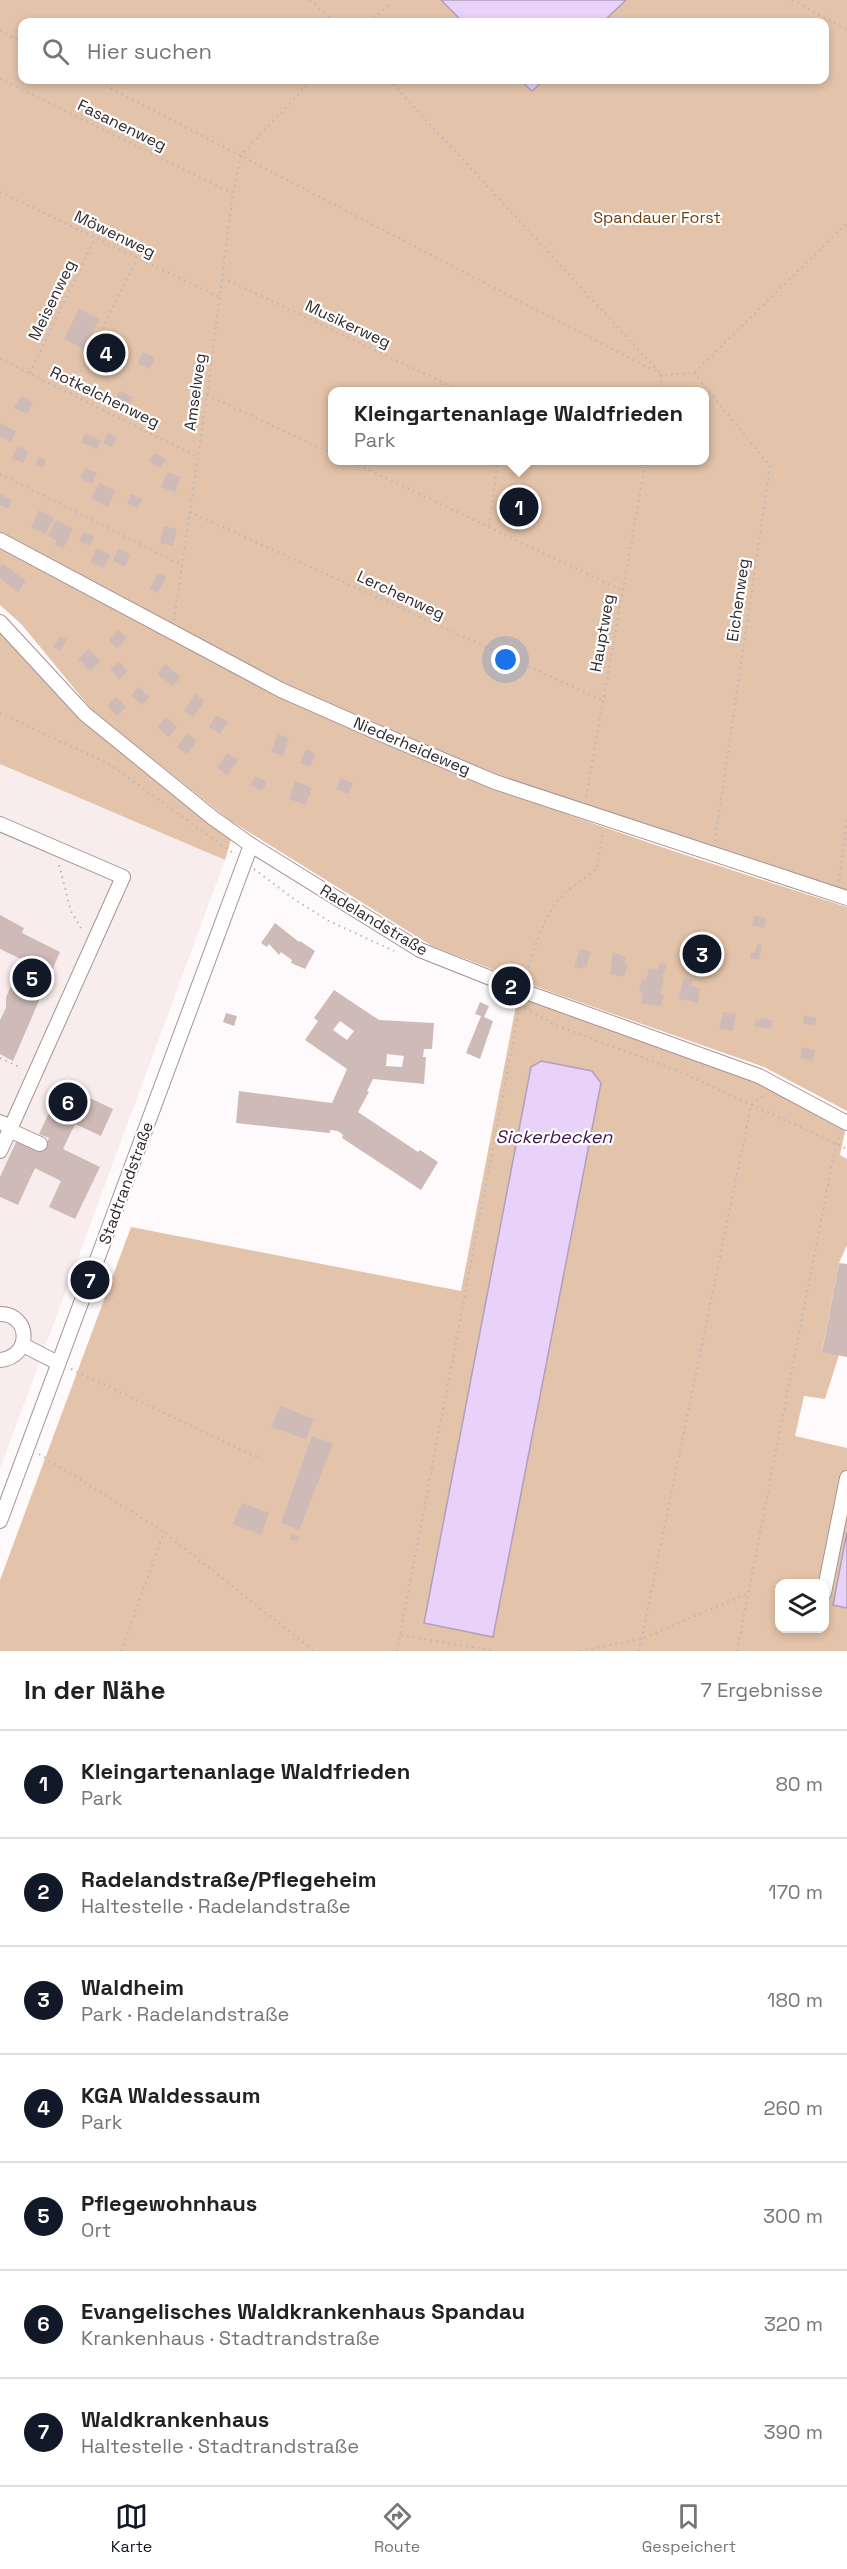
<!DOCTYPE html>
<html lang="de">
<head>
<meta charset="utf-8">
<style>
  body { margin:0; font-family:"Space Grotesk",sans-serif; background:#f6f6f6; color:#222 }
  .controls { position:absolute; right:18px; bottom:18px; display:grid; overflow:hidden; border-radius:12px; box-shadow:0 3px 9px #0003 }
  .controls button { width:54px; height:54px; display:grid; place-items:center; padding:0; border:0; border-bottom:2px solid #e0e0e0; background:#fff; color:#222; font:30px sans-serif }
  .you { position:absolute; left:506px; top:660px; width:21px; height:21px; margin:-15px; border:4px solid #fff; border-radius:50%; background:#1a73e8; box-shadow:0 0 0 9px #1a73e833 }
  .badge { display:grid; place-items:center; width:39px; height:39px; border-radius:50%; background:#111827; color:#fff; font-size:20px; font-weight:700 }
  .pin { position:absolute; translate:-50% -50%; border:3px solid #fff; box-shadow:0 2px 6px #0006 }
  .popup { position:absolute; left:328px; top:387px; width:381px; height:78px; box-sizing:border-box; display:grid; place-content:center; border-radius:12px; background:#fff; filter:drop-shadow(0 2px 4px #0005); font-size:20px; white-space:nowrap; color:#767676 }
  .popup b { font-size:22px; color:#222 }
  .popup::after { content:''; position:absolute; left:50%; top:100%; margin-left:-12px; border:12px solid transparent; border-top-color:#fff }
  .list { margin:0; padding:0; list-style:none }
  h2 { display:flex; justify-content:space-between; align-items:center; height:78px; margin:0; padding:0 24px; font-size:26px }
  h2 small { font-size:20px; font-weight:400; color:#767676 }
  .list li { display:grid; grid-template-columns:39px 1fr auto; gap:18px; align-items:center; box-sizing:border-box; height:108px; padding:0 24px; border-top:2px solid #e0e0e0 }
  .list b { display:block; font-size:22px; white-space:nowrap }
  .list p { margin:0; font-size:20px; white-space:nowrap; color:#767676 }
  .list em { font-size:20px; font-style:normal; color:#767676 }
  .icon { flex:none; width:33px; height:33px; fill:none; stroke:currentColor; stroke-width:2; stroke-linecap:round; stroke-linejoin:round }
  .map { position:relative; flex:none; width:847px; height:1651px; overflow:hidden }
  .search { position:absolute; background:#fff; box-shadow:0 3px 9px #0003; left:18px; right:18px; top:18px; height:66px; display:flex; align-items:center; gap:15px; box-sizing:border-box; padding:0 21px; border-radius:12px; color:#767676; font-size:22px }
  .sheet { height:834px; background:#fff }
  nav { display:flex; justify-content:space-around; align-items:center; box-sizing:border-box; height:84px; border-top:2px solid #e0e0e0; background:#fff; font-size:16px; color:#767676 }
  nav a { display:grid; justify-items:center; gap:3px }
  nav .on { color:#111827 }
  .map>svg:first-child { display:block }
  .built { fill:#f8eced }
  .green { fill:#e3c3a9; fill-rule:evenodd }
  .water { fill:#e9d2fa; stroke:#b29fbc; stroke-width:1.5 }
  .building { fill:#cebbb7; fill-rule:evenodd }
  .lines { fill:none; stroke-linecap:round; stroke-linejoin:round }
  .minor-casing { stroke:#a69396; stroke-width:16 }
  .path { stroke:#bcb6b8; stroke-width:2; stroke-dasharray:1.5 4.5; stroke-linecap:butt }
  .minor { stroke:#fff; stroke-width:14 }
  .labels { text-anchor:middle; dominant-baseline:central; stroke-width:4.5; stroke-linejoin:round; paint-order:stroke }
  .street-label { font-size:16px; fill:#30282a; stroke:#fff }
  .park-label { font-size:16px; fill:#6a3e10; stroke:#fff }
  .water-label { font-size:18px; font-style:italic; fill:#3b1650; stroke:#fff }
</style>
</head>
<body>
<div class="map">
<svg width="847" height="1651" viewBox="0 0 847 1651">
  <rect width="100%" height="100%" fill="#fefafb"/>
  <path class="built" d="M0,764L225,860L0,1469Z"/>
  <g class="green">
    <path d="M0,0H441L463,22H22V80H520L532,91L544,80H824V22H603L626,0H847V897L375,738C528,806 688,856 847,907V1111L764,1067L548,991L432,946L228,819L92,710L22,625L0,605ZM333,392H705V460H333Z"/>
    <path d="M0,622L85,714L233,833L225,860L0,764Z"/>
    <path d="M518,995L757,1080L846,1127L840,1155L847,1159V1245L839,1263L822,1351L839,1355L825,1399L804,1396L795,1436L847,1448V1532L833,1604L847,1608V1651H0V1580L131,1227L461,1291ZM541,1061L592,1071L601,1083ZM780,1584H824V1628H780Z"/>
  </g>
  <g class="water">
    <path d="M441,0H626L603,22H463Z"/>
    <path d="M520,80H544L532,91Z"/>
    <path d="M541,1061L592,1071L601,1083L493,1637L424,1623L531,1067Z"/>
    <path d="M847,1532V1608L833,1605Z"/>
  </g>
  <g class="building">
    <path d="M79,309L99,319L84,349L64,339Z"/>
    <path d="M143,352L155,358L150,369L137,363Z"/>
    <path d="M120,391L133,397L127,409L114,403Z"/>
    <path d="M21,396L33,402L27,414L14,408Z"/>
    <path d="M0,423L16,431L11,442L0,436Z"/>
    <path d="M85,433L101,441L97,449L81,442Z"/>
    <path d="M108,433L117,438L112,447L103,443Z"/>
    <path d="M18,446L28,451L23,463L12,458Z"/>
    <path d="M154,453L166,459L161,468L149,462Z"/>
    <path d="M39,457L46,460L43,468L36,464Z"/>
    <path d="M85,468L97,473L92,484L80,478Z"/>
    <path d="M167,472L181,477L175,492L161,487Z"/>
    <path d="M99,483L115,491L108,507L91,498Z"/>
    <path d="M0,494L12,500L8,509L0,505Z"/>
    <path d="M131,494L142,499L138,508L127,503Z"/>
    <path d="M39,510L54,518L45,534L31,527Z"/>
    <path d="M56,520L73,529L63,549L55,545L57,541L48,536Z"/>
    <path d="M164,526L177,529L173,546L160,543Z"/>
    <path d="M84,532L94,537L90,546L79,541Z"/>
    <path d="M97,548L110,555L104,568L90,562Z"/>
    <path d="M118,549L130,554L125,567L113,561Z"/>
    <path d="M3,564L26,581L18,592L0,578V567Z"/>
    <path d="M158,573L166,577L158,593L150,589Z"/>
    <path d="M118,630L127,638L117,648L109,640Z"/>
    <path d="M61,636L67,640L60,651L53,646Z"/>
    <path d="M89,649L101,661L90,671L78,659Z"/>
    <path d="M119,662L128,671L119,679L110,669Z"/>
    <path d="M165,664L181,677L173,686L157,674Z"/>
    <path d="M138,687L150,697L142,705L131,695Z"/>
    <path d="M195,694L205,701L193,717L184,711Z"/>
    <path d="M116,697L126,707L117,716L107,706Z"/>
    <path d="M216,715L228,722L220,734L209,727Z"/>
    <path d="M166,717L177,727L169,737L157,727Z"/>
    <path d="M187,733L197,741L187,754L177,747Z"/>
    <path d="M278,734L289,738L283,756L271,752Z"/>
    <path d="M306,749L316,754L310,767L300,763Z"/>
    <path d="M227,753L238,760L227,775L217,768Z"/>
    <path d="M255,776L267,782L262,791L250,785Z"/>
    <path d="M341,778L353,783L348,794L336,789Z"/>
    <path d="M295,781L312,788L306,805L289,799Z"/>
    <path d="M0,915L24,928L22,933L60,952L13,1061L0,1054V1020L6,1008V997L23,960L0,949Z"/>
    <path d="M755,915L766,918L764,928L752,925Z"/>
    <path d="M275,923L299,942L300,941L315,951L305,969L291,963L292,960L281,952L279,955L269,944L267,947L261,943Z"/>
    <path d="M757,944L762,945L759,960L750,958L751,952L755,953Z"/>
    <path d="M580,949L591,952L586,968L583,966L582,969L574,967Z"/>
    <path d="M613,952L626,958L625,963L628,964L624,977L610,974Z"/>
    <path d="M659,963L667,964L662,977H664L660,994H664L661,1006L641,1003L643,993L639,992L642,979L646,980L649,968L658,970Z"/>
    <path d="M683,978L692,979L691,986L700,988L698,1003L679,999Z"/>
    <path d="M334,990L379,1020L434,1023L432,1049H424L423,1057H426L424,1084L373,1079L367,1091L369,1092L358,1112L418,1152L420,1150L438,1162L421,1190L342,1138L343,1135L338,1131L330,1130V1133L236,1123L239,1091L332,1103L347,1069L305,1040L318,1021L314,1018ZM340,1021L354,1031L347,1040L333,1030ZM387,1054L404,1056L402,1067L386,1066Z"/>
    <path d="M480,1002L489,1006L484,1017L493,1021L480,1059L466,1053L481,1016L475,1014Z"/>
    <path d="M723,1012L736,1014L733,1031L719,1029Z"/>
    <path d="M226,1013L237,1016L234,1026L223,1022Z"/>
    <path d="M804,1015L816,1018L815,1026L803,1023Z"/>
    <path d="M761,1017L773,1021L771,1029L754,1026L756,1020L760,1021Z"/>
    <path d="M802,1047L815,1050L812,1061L800,1058Z"/>
    <path d="M62,1085L113,1109L101,1136L75,1124L63,1149L100,1167L75,1219L49,1207L61,1181L35,1168L18,1205L0,1197V1177L17,1140L43,1152L49,1138L39,1134Z"/>
    <path d="M839,1263L847,1264V1357L822,1352Z"/>
    <path d="M280,1406L314,1419L306,1439L271,1427Z"/>
    <path d="M312,1436L333,1444L299,1530L281,1523Z"/>
    <path d="M242,1503L269,1513L261,1535L233,1524Z"/>
    <path d="M292,1534L299,1537L297,1542L290,1539Z"/>
  </g>
  <g class="lines">
    <g class="minor-casing">
      <g id="minor">
        <path d="M0,540L281,690L374,731L495,782L847,898"/>
        <path d="M0,622L85,714L213,818L251,845L420,950L523,991L759,1076L847,1123"/>
        <path d="M0,824L123,877L11,1127"/>
        <path d="M0,1122L11,1127L0,1151"/>
        <path d="M9,1130L40,1144"/>
        <path d="M0,1314C31,1314 32,1357 0,1360"/>
        <path d="M23,1345L58,1363"/>
        <path d="M0,1521L251,845"/>
        <path d="M824,1593L847,1478"/>
      </g>
    </g>
    <g class="path">
      <path d="M310,0L334,22"/>
      <path d="M792,0L847,30"/>
      <path d="M369,22L390,3"/>
      <path d="M0,31L22,42"/>
      <path d="M0,79L232,193"/>
      <path d="M95,80L662,375L694,373L847,223"/>
      <path d="M389,80L662,375L659,392"/>
      <path d="M0,192L219,297"/>
      <path d="M223,278L463,392"/>
      <path d="M0,359L198,457"/>
      <path d="M30,373L95,238"/>
      <path d="M694,373L770,466L715,841"/>
      <path d="M70,393L137,259"/>
      <path d="M207,395L333,454"/>
      <path d="M348,460L621,590"/>
      <path d="M0,474L182,565"/>
      <path d="M190,512L602,700"/>
      <path d="M489,526L498,460"/>
      <path d="M174,620L207,395L233,193L241,155L312,80"/>
      <path d="M0,713L109,764L233,853"/>
      <path d="M586,797L646,460"/>
      <path d="M59,865L71,911L83,932"/>
      <path d="M254,869L294,899L329,921L394,951"/>
      <path d="M839,881L847,818"/>
      <path d="M526,979C531,954 545,912 564,894C572,886 587,877 597,868L603,831"/>
      <path d="M520,1005L555,1025L676,1070L847,1149"/>
      <path d="M0,1058L22,1068"/>
      <path d="M71,1369L261,1459"/>
      <path d="M39,1454L164,1532L314,1651"/>
      <path d="M401,1635L495,1651"/>
      <path d="M121,1651L164,1532"/>
      <path d="M397,1651L520,1005"/>
      <path d="M580,1651L641,1639L749,1593"/>
      <path d="M639,1651L751,1106L764,1095"/>
      <path d="M737,1651L836,1144L841,1133"/>
    </g>
    <use href="#minor" class="minor"/>
  </g>
  <g class="labels">
    <g class="street-label">
      <text transform="translate(122 125) rotate(26)">Fasanenweg</text>
      <text transform="translate(115 234) rotate(26)">Möwenweg</text>
      <text transform="translate(52 300) rotate(-64)">Meisenweg</text>
      <text transform="translate(348 324) rotate(25)">Musikerweg</text>
      <text transform="translate(195 392) rotate(-82)">Amselweg</text>
      <text transform="translate(105 397) rotate(26)">Rotkelchenweg</text>
      <text transform="translate(401 595) rotate(25)">Lerchenweg</text>
      <text transform="translate(738 600) rotate(-82)">Eichenweg</text>
      <text transform="translate(602 633) rotate(-80)">Hauptweg</text>
      <text transform="translate(412 746) rotate(23)">Niederheideweg</text>
      <text transform="translate(374 920) rotate(31)">Radelandstraße</text>
      <text transform="translate(126 1183) rotate(-70)">Stadtrandstraße</text>
    </g>
    <g class="park-label">
      <text x="657" y="217">Spandauer Forst</text>
    </g>
    <g class="water-label">
      <text x="554" y="1136">Sickerbecken</text>
    </g>
  </g>
</svg>
<div class="controls">
<button><svg class="icon" aria-label="layers" viewBox="0 0 24 24"><path d="M12 4l9 5-9 5-9-5zM3 14l9 5 9-5"/></svg></button>
</div>
<div class="you"></div>
<div class="pin badge" style="left:519px;top:507px">1</div>
<div class="popup"><b>Kleingartenanlage Waldfrieden</b>Park</div>
<div class="pin badge" style="left:511px;top:986px">2</div>
<div class="pin badge" style="left:702px;top:954px">3</div>
<div class="pin badge" style="left:106px;top:353px">4</div>
<div class="pin badge" style="left:32px;top:978px">5</div>
<div class="pin badge" style="left:68px;top:1102px">6</div>
<div class="pin badge" style="left:90px;top:1280px">7</div>
<div class="search"><svg class="icon" aria-label="search" viewBox="0 0 24 24"><circle cx="10" cy="10" r="6"/><path d="M15 15l6 6"/></svg>Hier suchen</div>
</div>
<section class="sheet">
<h2>In der Nähe<small>7 Ergebnisse</small></h2>
<ul class="list">
<li><span class="badge">1</span><div><b>Kleingartenanlage Waldfrieden</b><p>Park</p></div><em>80 m</em></li>
<li><span class="badge">2</span><div><b>Radelandstraße/Pflegeheim</b><p>Haltestelle · Radelandstraße</p></div><em>170 m</em></li>
<li><span class="badge">3</span><div><b>Waldheim</b><p>Park · Radelandstraße</p></div><em>180 m</em></li>
<li><span class="badge">4</span><div><b>KGA Waldessaum</b><p>Park</p></div><em>260 m</em></li>
<li><span class="badge">5</span><div><b>Pflegewohnhaus</b><p>Ort</p></div><em>300 m</em></li>
<li><span class="badge">6</span><div><b>Evangelisches Waldkrankenhaus Spandau</b><p>Krankenhaus · Stadtrandstraße</p></div><em>320 m</em></li>
<li><span class="badge">7</span><div><b>Waldkrankenhaus</b><p>Haltestelle · Stadtrandstraße</p></div><em>390 m</em></li>
</ul>
</section>
<nav>
<a class="on"><svg class="icon" aria-label="map" viewBox="0 0 24 24"><path d="M3 6l6-2 6 2 6-2v14l-6 2-6-2-6 2zM9 4v14M15 6v14"/></svg>Karte</a>
<a><svg class="icon" aria-label="directions" viewBox="0 0 24 24"><path d="M12 3l9 9-9 9-9-9zM9 14v-3h6M13 9l2 2-2 2"/></svg>Route</a>
<a><svg class="icon" aria-label="saved" viewBox="0 0 24 24"><path d="M7 4h10v16l-5-4-5 4z"/></svg>Gespeichert</a>
</nav>
</body>
</html>
